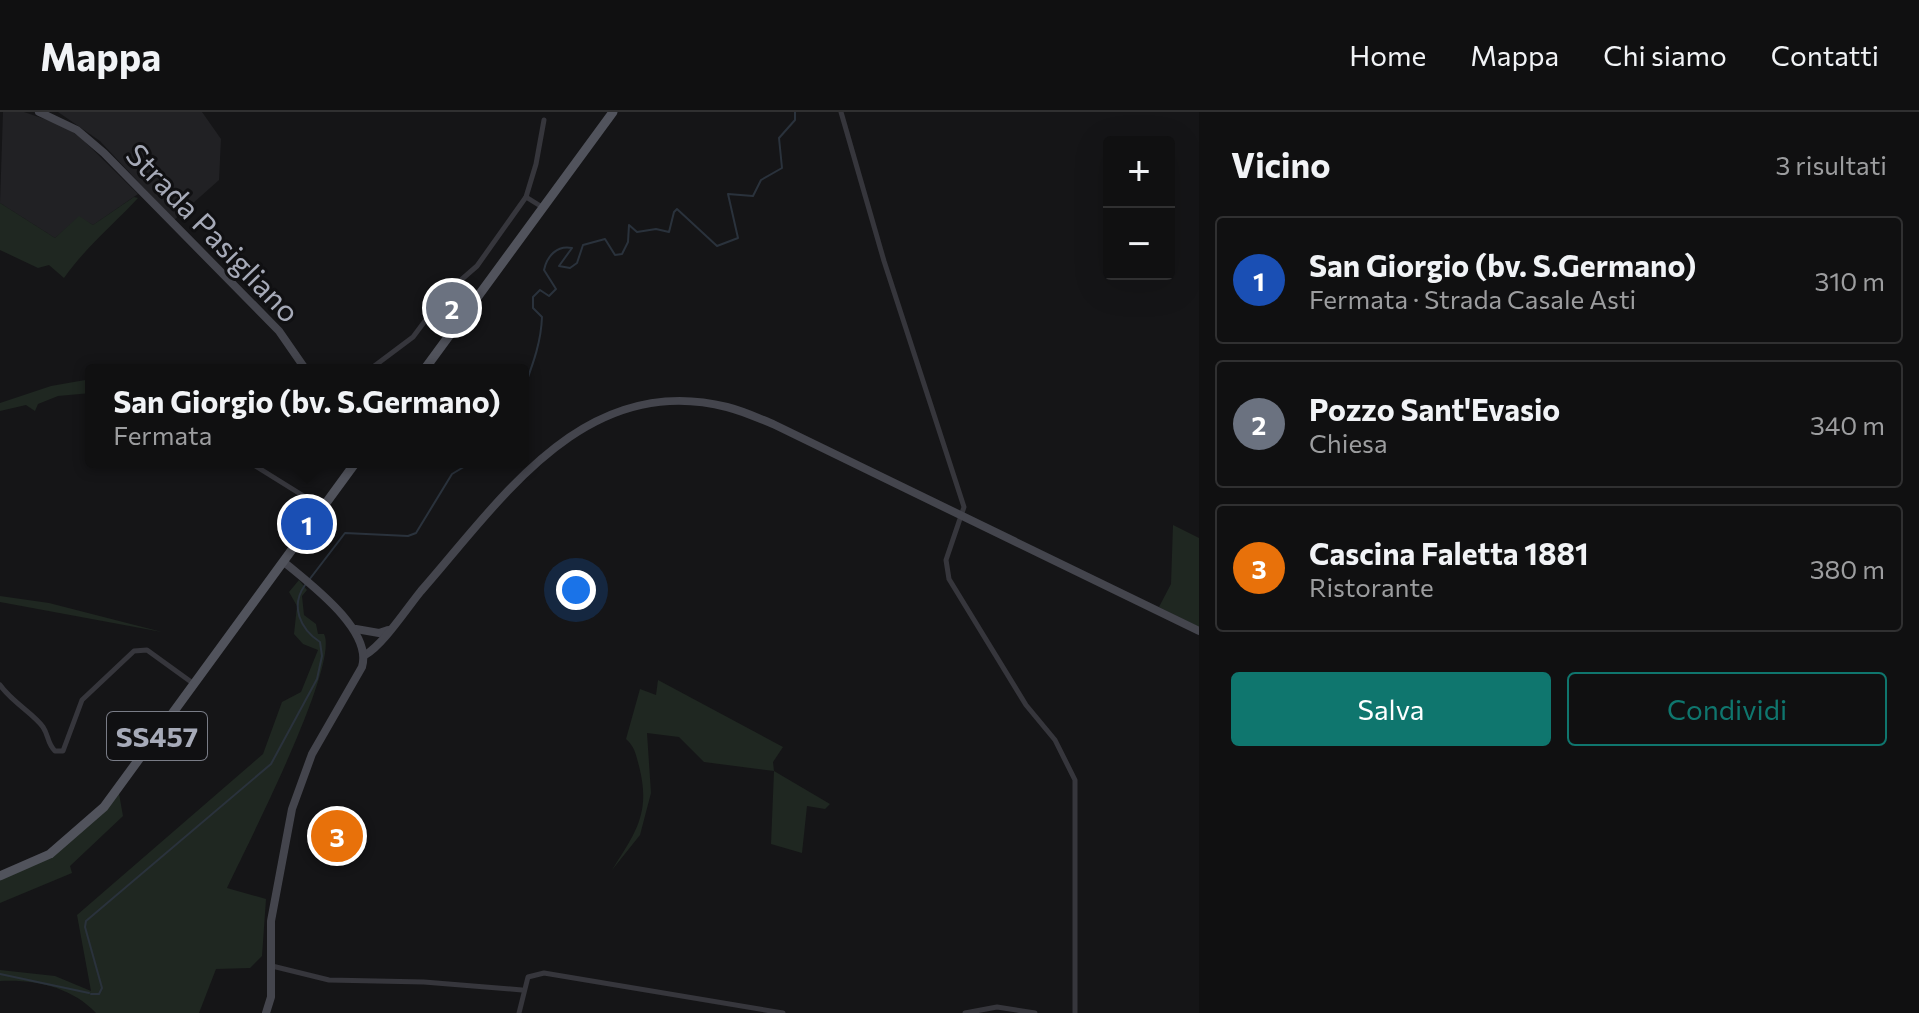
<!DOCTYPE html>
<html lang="it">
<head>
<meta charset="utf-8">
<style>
  body { margin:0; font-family:Commissioner,sans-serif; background:#1e1e1f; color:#f1f3f6 }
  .controls { position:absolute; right:24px; top:24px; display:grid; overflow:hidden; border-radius:8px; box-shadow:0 8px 32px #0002 }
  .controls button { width:72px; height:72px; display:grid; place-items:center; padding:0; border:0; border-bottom:2px solid #303031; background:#101011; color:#f1f3f6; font:40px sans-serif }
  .you { position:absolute; left:576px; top:478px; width:28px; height:28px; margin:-20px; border:6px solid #fff; border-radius:50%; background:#1a73e8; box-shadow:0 0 0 12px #1a73e833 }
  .badge { display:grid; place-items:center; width:52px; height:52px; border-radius:50%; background:#0f766e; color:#fff; font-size:26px; font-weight:700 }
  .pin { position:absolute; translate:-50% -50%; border:4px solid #fff; box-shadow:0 2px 8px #0006 }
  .popup { position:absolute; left:85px; top:252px; width:444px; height:104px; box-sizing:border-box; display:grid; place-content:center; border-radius:8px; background:#101011; filter:drop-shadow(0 2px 6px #0005); font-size:26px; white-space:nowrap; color:#9c9d9f }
  .popup b { font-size:30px; color:#f1f3f6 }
  .popup::after { content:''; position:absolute; left:50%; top:100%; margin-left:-16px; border:16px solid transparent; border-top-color:#101011 }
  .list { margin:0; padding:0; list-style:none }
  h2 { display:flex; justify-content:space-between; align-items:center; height:104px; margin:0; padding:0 32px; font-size:34px }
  h2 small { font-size:26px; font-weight:400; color:#9c9d9f }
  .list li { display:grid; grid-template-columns:52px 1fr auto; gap:24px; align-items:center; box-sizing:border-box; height:128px; margin:0 16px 16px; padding:0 16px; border:2px solid #303031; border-radius:8px }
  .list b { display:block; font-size:30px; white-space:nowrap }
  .list p { margin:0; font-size:26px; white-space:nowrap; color:#9c9d9f }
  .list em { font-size:26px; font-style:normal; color:#9c9d9f }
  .actions { display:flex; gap:16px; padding:24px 32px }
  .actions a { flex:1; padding:18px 0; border:2px solid #0f766e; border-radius:8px; text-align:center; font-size:28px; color:#0f766e }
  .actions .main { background:#0f766e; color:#fff }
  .map { position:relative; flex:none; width:1199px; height:901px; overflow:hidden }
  header { display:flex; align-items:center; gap:48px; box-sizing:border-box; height:112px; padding:0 40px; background:#101011; border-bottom:2px solid #303031 }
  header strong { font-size:38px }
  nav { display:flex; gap:44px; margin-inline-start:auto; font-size:28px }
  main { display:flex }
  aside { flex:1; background:#101011 }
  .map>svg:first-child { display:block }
  .built { fill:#212124 }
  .green { fill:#1f2721 }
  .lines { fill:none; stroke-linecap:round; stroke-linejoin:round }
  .stream { stroke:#2a323c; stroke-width:2 }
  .street { stroke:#36363c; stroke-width:5 }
  .secondary { stroke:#44454d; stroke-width:8 }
  .primary { stroke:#51535c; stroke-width:9 }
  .labels { text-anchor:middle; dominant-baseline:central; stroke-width:6; stroke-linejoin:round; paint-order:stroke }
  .shield { fill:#101012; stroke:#797c86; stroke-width:2 }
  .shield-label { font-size:28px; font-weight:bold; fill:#a6aab8 }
  .street-label { font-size:30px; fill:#a6aab8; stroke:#101012 }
</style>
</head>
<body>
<header>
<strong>Mappa</strong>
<nav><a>Home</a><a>Mappa</a><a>Chi siamo</a><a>Contatti</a></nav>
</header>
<main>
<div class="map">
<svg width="1199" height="901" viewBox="0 0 1199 901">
  <rect width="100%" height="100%" fill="#151517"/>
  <g class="built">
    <path d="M3,0H24L62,13L80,25L138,82L93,113L79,105L55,126L0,91Z"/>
    <path d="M58,0H202L221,27L219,68L174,108L100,29Z"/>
  </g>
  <g class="green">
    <path d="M134,85L138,86C113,113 85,136 64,166L49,153L38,156L0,138V91L55,126L79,104L93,113Z"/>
    <path d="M91,267V281L58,284L38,292L35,299L26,293L0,299V291L51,274Z"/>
    <path d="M1173,413L1199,426V515L1159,495L1171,472Z"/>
    <path d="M299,468L307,478L302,484L304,503L316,512L318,522H324C340,553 245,737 227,776L266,787L262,844L250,856L216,857L199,901H96C72,875 34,867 0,869V858L55,864L91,879L77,803L263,642L282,590L301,580L318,538L303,532L294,522L297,494L289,480Z"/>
    <path d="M0,484L49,491L162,520L0,490Z"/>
    <path d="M658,568L783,635L773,650L774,659L830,692L825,697L807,694L802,741L771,732L774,659L704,650L679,625L647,621L651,681L640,723L612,758C636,720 651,701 639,654C636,643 635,635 626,627L640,577L656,583Z"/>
    <path d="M118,676L123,704L70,754L72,761L0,791V764L50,742Z"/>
  </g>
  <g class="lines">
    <g class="stream">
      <path d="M523,279C532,254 541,232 542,205L533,196V185L540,178L549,184L556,177L544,158C547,144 557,133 572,136L559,154L570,156L577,151L583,133L605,127L615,143L622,142L628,130L629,113L637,120L656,117L669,120L674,100L677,97L717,134L738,126L728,82L753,84L761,68L782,56L779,26L795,8V0"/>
      <path d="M309,468L345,421L408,424L416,421L452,362L472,350"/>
      <path d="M0,862L89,881"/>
      <path d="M91,882H99L102,876L85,815L86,809L271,652L317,567L322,544L320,530C300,517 290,494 305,473"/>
    </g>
    <g class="street">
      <path d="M841,0L884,149L964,395L946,448L949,467L1026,593L1055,628L1075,668V901"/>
      <path d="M526,85L542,95"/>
      <path d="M369,258L413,225L446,181L477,154L526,85L536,52L544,8"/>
      <path d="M249,350L323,396"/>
      <path d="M0,573C12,590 34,602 43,615C49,624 47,631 55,639H63L82,588L134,539L147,538L194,572"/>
      <path d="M272,854L329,868L424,870L522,878"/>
      <path d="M519,901L528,865L544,861L783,901"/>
      <path d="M965,901L997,895L1035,901"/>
    </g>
    <g class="secondary">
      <path d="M39,0L77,18L104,41L279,219L306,258"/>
      <path d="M356,517L379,521L388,518"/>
      <path d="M365,543C383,533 407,496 421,479C501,388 584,259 727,295C743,299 758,306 773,312L1199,519"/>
      <path d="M266,901L271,885V809L292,697L312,642L362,555C373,518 310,472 284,450"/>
    </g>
    <g class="primary">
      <path d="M424,258L613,0"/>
      <path d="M0,764L50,742L104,695L356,350"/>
    </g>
  </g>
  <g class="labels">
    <rect class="shield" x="107" y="600" width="100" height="48" rx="6"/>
    <g class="shield-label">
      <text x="157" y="624">SS457</text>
    </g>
    <g class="street-label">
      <text transform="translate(214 120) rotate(46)">Strada Pasigliano</text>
    </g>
  </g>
</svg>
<div class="controls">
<button>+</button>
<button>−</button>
</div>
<div class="you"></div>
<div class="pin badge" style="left:307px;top:412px;background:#1a4fb4">1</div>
<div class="popup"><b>San Giorgio (bv. S.Germano)</b>Fermata</div>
<div class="pin badge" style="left:452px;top:196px;background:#6b7280">2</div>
<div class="pin badge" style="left:337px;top:724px;background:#e8710a">3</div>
</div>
<aside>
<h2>Vicino<small>3 risultati</small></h2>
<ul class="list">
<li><span class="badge" style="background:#1a4fb4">1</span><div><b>San Giorgio (bv. S.Germano)</b><p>Fermata · Strada Casale Asti</p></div><em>310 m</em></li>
<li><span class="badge" style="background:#6b7280">2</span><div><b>Pozzo Sant'Evasio</b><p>Chiesa</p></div><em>340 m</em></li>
<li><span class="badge" style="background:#e8710a">3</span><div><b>Cascina Faletta 1881</b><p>Ristorante</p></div><em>380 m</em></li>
</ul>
<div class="actions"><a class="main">Salva</a><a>Condividi</a></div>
</aside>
</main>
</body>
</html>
